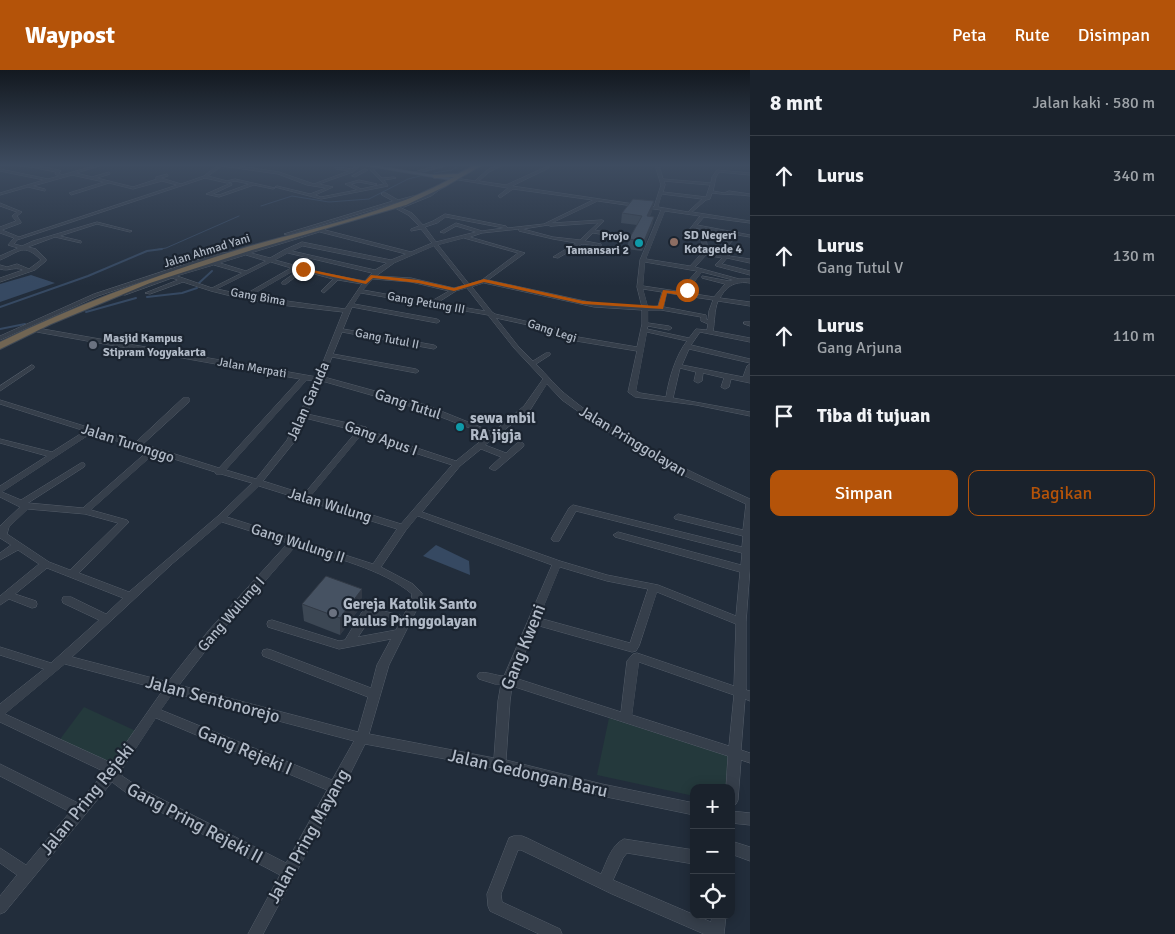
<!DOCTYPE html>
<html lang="id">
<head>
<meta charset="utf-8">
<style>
  body { margin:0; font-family:Signika,sans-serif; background:#272f38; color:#f1f3f6 }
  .controls { position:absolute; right:15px; bottom:15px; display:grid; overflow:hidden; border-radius:10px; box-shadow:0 2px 12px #0003 }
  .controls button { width:45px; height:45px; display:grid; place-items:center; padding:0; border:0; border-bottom:1px solid #383f48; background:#1a222c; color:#f1f3f6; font:25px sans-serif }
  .stop { position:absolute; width:15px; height:15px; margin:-11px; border:4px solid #b45309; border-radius:50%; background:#fff }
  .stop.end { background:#b45309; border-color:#fff; box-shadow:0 1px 5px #0008 }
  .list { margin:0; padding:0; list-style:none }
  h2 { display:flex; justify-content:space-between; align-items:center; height:65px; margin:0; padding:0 20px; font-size:21px }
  h2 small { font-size:16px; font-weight:400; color:#9fa4a9 }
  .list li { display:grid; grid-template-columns:32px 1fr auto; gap:15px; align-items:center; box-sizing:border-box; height:80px; padding:0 20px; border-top:1px solid #383f48 }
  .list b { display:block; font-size:19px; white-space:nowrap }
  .list p { margin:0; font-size:16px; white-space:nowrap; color:#9fa4a9 }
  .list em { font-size:16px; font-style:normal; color:#9fa4a9 }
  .actions { display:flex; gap:10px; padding:15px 20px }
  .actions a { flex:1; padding:11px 0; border:1px solid #b45309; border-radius:10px; text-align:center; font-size:18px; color:#b45309 }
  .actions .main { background:#b45309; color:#fff }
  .icon { flex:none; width:28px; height:28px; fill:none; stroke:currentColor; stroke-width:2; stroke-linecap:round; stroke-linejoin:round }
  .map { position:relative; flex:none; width:750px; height:864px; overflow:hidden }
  header { display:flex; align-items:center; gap:30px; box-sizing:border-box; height:70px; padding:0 25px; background:#b45309; color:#fff }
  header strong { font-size:24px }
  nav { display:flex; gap:28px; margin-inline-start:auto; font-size:18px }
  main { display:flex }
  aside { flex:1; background:#1a222c }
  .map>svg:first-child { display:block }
  .green { fill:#24393c }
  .water { fill:#364962 }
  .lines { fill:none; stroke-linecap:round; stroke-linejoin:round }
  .stream-far1 { stroke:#364962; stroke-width:1 }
  .stream { stroke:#364962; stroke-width:2 }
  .minor-casing { stroke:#545d69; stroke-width:1 }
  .major-casing { stroke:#3f4854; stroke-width:1 }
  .highway-casing { stroke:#414a56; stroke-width:2 }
  .minor { fill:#363f4b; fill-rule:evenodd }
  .major { fill:#545e6b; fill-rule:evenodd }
  .highway { fill:#716553; fill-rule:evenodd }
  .wall { fill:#3c4754 }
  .shaded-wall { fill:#313945 }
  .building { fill:#465262; stroke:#313945 }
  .route { fill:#b45309 }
  .education-dot { fill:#8d6e63; stroke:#1b2430; stroke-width:2 }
  .culture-dot { fill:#0f9aa8; stroke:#1b2430; stroke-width:2 }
  .worship-dot { fill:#6b7280; stroke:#1b2430; stroke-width:2 }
  .labels { text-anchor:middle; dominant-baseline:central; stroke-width:4.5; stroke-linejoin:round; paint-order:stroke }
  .far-poi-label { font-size:12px; font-weight:bold; fill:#b1bac7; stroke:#1b2430; text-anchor:start }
  .far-street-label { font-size:12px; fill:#b1bac7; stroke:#1b2430 }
  .street-label { font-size:15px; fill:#b1bac7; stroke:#1b2430 }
  .poi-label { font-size:15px; font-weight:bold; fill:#b1bac7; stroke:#1b2430; text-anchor:start }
  .near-street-label { font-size:18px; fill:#b1bac7; stroke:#1b2430 }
</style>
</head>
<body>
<header>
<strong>Waypost</strong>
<nav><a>Peta</a><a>Rute</a><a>Disimpan</a></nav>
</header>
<main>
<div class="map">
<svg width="750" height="864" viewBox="0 0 750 864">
  <rect width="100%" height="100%" fill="#222d3b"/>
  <g class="green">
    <path d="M84,637L136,661L114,690L108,692L58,672Z"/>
    <path d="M609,648L728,686L726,718H694V726L597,705Z"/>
  </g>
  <g class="water">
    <path d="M31,205L55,213L0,232V214Z"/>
    <path d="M436,475L469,491L470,505L423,486Z"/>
  </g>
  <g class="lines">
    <g class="stream-far1">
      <path d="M424,102L450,95"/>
      <path d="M434,103L452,100L460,95"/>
      <path d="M261,136L292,126L329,132L369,129L408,109L420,106"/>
      <path d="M154,180L166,178L239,146"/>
    </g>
    <g class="stream">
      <path d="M199,213L212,201"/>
      <path d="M147,227L182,223L197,218"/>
      <path d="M0,237L88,206L147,181L162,179"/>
      <path d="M86,242L136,228"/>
      <path d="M0,259L25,254"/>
    </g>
    <g class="minor-casing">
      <g id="minor">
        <path d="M7,95H32L59,100L61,101L59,103L62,105L97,95H103L76,103L92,107L109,102L110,104L97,108L133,117L157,109H156V107L167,104L168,106L161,108L181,114L204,106L218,95H232L279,102L314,114L349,101L336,99L335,97L352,99L357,95H361L353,102L319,114L333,117L315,125L321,127L357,120L345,114L359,110L377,114L375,115L359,112L351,114L361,119L384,114L370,100L375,96L378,97L374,100L382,108L394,107L396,108L384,110L388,116L321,129L275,117L277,116L310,124L326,118L307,115L278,104L222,96L208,106L227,111L235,109L275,118L273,119L254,115L219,127L206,124L231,113L232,115L213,124L219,125L249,114L235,111L227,113L205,108L17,170L14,174L22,176L33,171L97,152L132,161L130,162L97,154L60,166L81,171V173L55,167L28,177L36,179L46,189V191L35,200L0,212V208L23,200C13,196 10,202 0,199V195L7,197L17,194L29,199L41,190C23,172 20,182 0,190V186L18,178L8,175L14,168L0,163V157L16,151L12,146L17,142L0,136V133L22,142L17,146L21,152V153L2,160L19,167L177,115L162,111L133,119L109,113L71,125L69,123L104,112L72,105L33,116L45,119V121L28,117L0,125V123L44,110L0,101V99L48,109L59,106L55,104L56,102L31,97Z"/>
        <path d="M439,95H446L414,104L412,103Z"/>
        <path d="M498,95H503L489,102L479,111L506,115L548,96L549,98L512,116L654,137L661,115L655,95H659L663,109L711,113L712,107L717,100L750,103V105L719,102L716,107L713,121L724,123L729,121L750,124V126C737,124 725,125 712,123L710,129L706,130L692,142L750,151V153L704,147L697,155L750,165V167L695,158L690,164L706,168L708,182L724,185L719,181L727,170H731L732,171L725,180L730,183L729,186L750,189V193L727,188L722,194L750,201V205L716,196L715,195L722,188L706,185L695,197L739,209H750V213C736,211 727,215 720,228L750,232V236L718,231C714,241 715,251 713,261L750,268V272L700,262L691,275L750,289V293L689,279L682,295L743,307L747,296L750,294V313L731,309L729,317L725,319L721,317L724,308L703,303L702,311L698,313L694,311L696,302L680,298L673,328L750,342V346L696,335L635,327L628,322L637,281L570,270L551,260L496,248L518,276L533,291L546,283H550V285L536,294C547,305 557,318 569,327C622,370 688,401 750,429V498L746,552V620L750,621V631L745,629L741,680L750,683V693L741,690L738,730L736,734L731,736V718H726L728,686L512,616L510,631L506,690L602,714L694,733V745L602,726L499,699L365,674L341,722L339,723L263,864H248L280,805L132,727L112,712L5,842L0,844V826L17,805L0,793V778L26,795L70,742L0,706V694L78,733L105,702L0,652V634L44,599L0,585V577L51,593L99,550L63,533L62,530L63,527H71L106,544L123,528L47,498L15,524L36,531L37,534L36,537L32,538L9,529L0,535V526L39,494L18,480L0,490V483L11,475L0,468V456L20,437L0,427V416L47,386L0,373V369L52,382L85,361L0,334V330L136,372L183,328H189V332L143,374L219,398L300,309L37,262L34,260L37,258L317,307L343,242L281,235L235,227L211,221L183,212L150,224L145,223L178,210L172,208L125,225L120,224L170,205L323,158H325V160L411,182L432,173L421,159L411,161V159L419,156L408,145L395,138L397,136L412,143L423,155L433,151L445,144L506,156L508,158L544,154L593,130L513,119L500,128L498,126L508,118L453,109L455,108L475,111L487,100ZM664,111L710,115L706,127L663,122L665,115ZM662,124L702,129L688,142L658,137ZM598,131L661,140L640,190L637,217L642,237L594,233L488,210L525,183L470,167L482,163L519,159V161L553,169L576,173L553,187L558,188L582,174L601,176V174L585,171L593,163L613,166V164L595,160L604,151L602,150L552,153ZM665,141L700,146L685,165L702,170V183L690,196L646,189ZM446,147L504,158L482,161L456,153L440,162L444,163L456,156L476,162L436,172L425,157L437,153ZM598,153L580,170L553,167L523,159L548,155L550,156ZM320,162L406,184L391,190L302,172L284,180L270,188L251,183ZM464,168L518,183L482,210L469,214L438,175ZM303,176L387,193L375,200L292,181ZM434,176L465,215L454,218L411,208L376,206L394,193ZM288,183L372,203L365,211L323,203L275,190ZM246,185L266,191L246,201L220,193ZM271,192L291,198L244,225L217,219ZM645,192L691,200L697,201L688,211L683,222L643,216ZM214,195L242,203L212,218L177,206ZM297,199L299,200L282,212V214H286L303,201L333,209L321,221L324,223L338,210L362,214L345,239L250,226ZM702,202L733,210L729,211L702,206V208L725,214L714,227L688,223L694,212ZM373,209L411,212L449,221L430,232L363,220ZM484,213L594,237L642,240V254L637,277L572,266L555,258L495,244L492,242L472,217ZM467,218L485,241L437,233L456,221ZM643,219L662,222L658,236L648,237ZM361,223L488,245L514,278L543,309L524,336L493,362L426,335L324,307L332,287L416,303L419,301L416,299L333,284L342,262L434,279L437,277L434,275L343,259L352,237L437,253L440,251L437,249L354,234ZM667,223L713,230L709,241L708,250L706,249V245L664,237ZM648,240H661L701,247V251L708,254L707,260L696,259L689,268L647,259L648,256L669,260L672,258L669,256L648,253ZM647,262L687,271C676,285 669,308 666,327L640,323L636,321ZM307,310L315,311L287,370L256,409L226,400ZM322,311L420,339L488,365L456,391L393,370L367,359L366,357L307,344ZM547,314L562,330L603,359L681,404L746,434L743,460L678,444L674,447L675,449L743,466L742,477L573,435L569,438L551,469L553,471H559L576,441L742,483L741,495L618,462L613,465L615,467L740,502L736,546L658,515L607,505L560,491L422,442L460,396L481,379L501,387L489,398L493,400H496L523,377L524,375L523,373H517L506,383L485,375L530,340ZM305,348L357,361L304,424L263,411L295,371ZM92,363L132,376L133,378L148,381L83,438L28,433L84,397L85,395L84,393H81L21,430L2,422ZM363,363L387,374L452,395L401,454L311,426ZM155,383L215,402L216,404H221L252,413L218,446L129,522L79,503L129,452L127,450L91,440ZM259,416L397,459L373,494L227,447ZM28,439L85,444L118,453L70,500L49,492L7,464L9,457ZM418,446L552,495L504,606C496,606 486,601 479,603L477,606L479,609L495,614H501L498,631L494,688L369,664L389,595L421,531L422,523L413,514L381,497L406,460ZM222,452L288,473L209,560L168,612L72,587L172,494ZM296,476C332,487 383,499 412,524L411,531L396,560L358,567L372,546L396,552L400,551L401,548L400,545L370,538L362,542L345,570L339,571L272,550L268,551L267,554L268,557L339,579L391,569L377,595L371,618L271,580L267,579L263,580L262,583L263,586L368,627L358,662L179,615L217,566ZM560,497L607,511L648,519L630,573L539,548ZM657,522L736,554L734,616L637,583L633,584L627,591L621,642L515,608L536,555L632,582L636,581L639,576ZM639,592L734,625L729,676L632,645ZM65,594L163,620L112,693L5,644ZM173,623L354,671L332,710L161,640ZM156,648L327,720L286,793L142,719L122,706L121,701Z"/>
        <path d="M365,99L368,100L355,107L352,106Z"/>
        <path d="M443,114L446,115L431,126L404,137L400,136L427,124Z"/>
        <path d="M382,123H386L398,130L413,126L415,127L288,165L284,164L393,131L382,125Z"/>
        <path d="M222,182L227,183L98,226L0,270V266L94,224Z"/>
        <path d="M744,252H750V256L744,254Z"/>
        <path d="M32,295L34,296V298L0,321V316Z"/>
        <path d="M731,741L750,743V755L731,753Z"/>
        <path d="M514,766H522L527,768L601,804C607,792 611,775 624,769L694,780V794L627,783L623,788L613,810L711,852L712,845H726L724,864H704L612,824L521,780H518L501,824L502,832L560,859L562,864H539L490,841L488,836L487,824L509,768Z"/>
        <path d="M731,771L750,777V791L731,784Z"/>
      </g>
    </g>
    <g class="major-casing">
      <path id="major" d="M360,95H373L458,109L455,111Z"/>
    </g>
    <g class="highway-casing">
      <path id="highway" d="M475,95H482L446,116L406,135L252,180L150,213L51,254L0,279V272C80,233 162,203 247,177C317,157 390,143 454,107L434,108L432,105L458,104Z"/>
    </g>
    <use href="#minor" class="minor"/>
    <use href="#major" class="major"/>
    <use href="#highway" class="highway"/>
  </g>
  <g class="wall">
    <path d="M654,131L652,141L650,146L654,147L652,156L642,181L627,179L629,169L637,155L621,153L622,143Z"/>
    <path d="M362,519V535L340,565L304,551L302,534Z"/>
  </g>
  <g class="shaded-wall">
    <path d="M654,131L652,141L645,155L647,146Z"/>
    <path d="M654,147L652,156L642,181L644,171Z"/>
    <path d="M362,519V535L340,565V548Z"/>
  </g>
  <g class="building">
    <path d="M633,129L654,131L647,146L654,147L644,171L629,169L642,146L622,143Z"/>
    <path d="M326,506L362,519L340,548L302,534Z"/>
  </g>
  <linearGradient id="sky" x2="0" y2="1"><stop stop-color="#131920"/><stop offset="0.44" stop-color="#3e4c60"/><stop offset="1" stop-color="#3e4c60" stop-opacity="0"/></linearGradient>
  <rect width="750" height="216" fill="url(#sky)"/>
  <path class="route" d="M303,198L365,211L371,205L418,210L454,218L484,209L583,231L658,236L663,220L683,222L685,219L690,220L685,226L667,223L663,239L583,234L484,212L454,221L418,213L373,208L366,214L301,200Z"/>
  <circle class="education-dot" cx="674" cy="172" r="5"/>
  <g class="culture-dot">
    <circle cx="639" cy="173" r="5"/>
    <circle cx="460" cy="357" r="5"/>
  </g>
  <g class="worship-dot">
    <circle cx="93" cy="275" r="5"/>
    <circle cx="333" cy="543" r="5"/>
  </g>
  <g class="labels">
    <g class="far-poi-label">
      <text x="684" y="165">SD Negeri<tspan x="684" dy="14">Kotagede 4</tspan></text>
      <text x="629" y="166" text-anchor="end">Projo<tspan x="629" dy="14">Tamansari 2</tspan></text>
      <text x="103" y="268">Masjid Kampus<tspan x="103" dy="14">Stipram Yogyakarta</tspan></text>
    </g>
    <g class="far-street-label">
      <text transform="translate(207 181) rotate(-17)">Jalan Ahmad Yani</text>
      <text transform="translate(258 227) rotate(10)">Gang Bima</text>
      <text transform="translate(426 233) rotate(10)">Gang Petung III</text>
      <text transform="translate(552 261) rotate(18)">Gang Legi</text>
      <text transform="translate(387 269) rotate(11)">Gang Tutul II</text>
      <text transform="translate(252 298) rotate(10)">Jalan Merpati</text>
    </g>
    <g class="street-label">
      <text transform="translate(308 331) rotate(-66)">Jalan Garuda</text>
      <text transform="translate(408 334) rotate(18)">Gang Tutul</text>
      <text transform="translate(381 368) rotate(20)">Gang Apus I</text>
      <text transform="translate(633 371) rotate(31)">Jalan Pringgolayan</text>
      <text transform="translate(128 373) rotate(18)">Jalan Turonggo</text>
      <text transform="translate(330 435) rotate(17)">Jalan Wulung</text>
      <text transform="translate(298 473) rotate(18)">Gang Wulung II</text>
      <text transform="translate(231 544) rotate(-49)">Gang Wulung I</text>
    </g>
    <g class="poi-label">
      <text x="470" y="348">sewa mbil<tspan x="470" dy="17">RA jigja</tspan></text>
      <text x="343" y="534">Gereja Katolik Santo<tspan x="343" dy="17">Paulus Pringgolayan</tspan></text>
    </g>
    <g class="near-street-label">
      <text transform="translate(523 577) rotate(-68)">Gang Kweni</text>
      <text transform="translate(213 629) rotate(15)">Jalan Sentonorejo</text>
      <text transform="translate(245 680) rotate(23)">Gang Rejeki I</text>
      <text transform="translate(528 703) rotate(13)">Jalan Gedongan Baru</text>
      <text transform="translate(87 729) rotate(-51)">Jalan Pring Rejeki</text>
      <text transform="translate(195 753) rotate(28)">Gang Pring Rejeki II</text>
      <text transform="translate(308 766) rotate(-61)">Jalan Pring Mayang</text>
    </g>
  </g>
</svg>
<div class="controls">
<button>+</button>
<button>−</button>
<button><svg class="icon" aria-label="locate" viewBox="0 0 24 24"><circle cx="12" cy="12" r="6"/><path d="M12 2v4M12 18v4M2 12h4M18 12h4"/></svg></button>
</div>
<div class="stop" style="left:687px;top:220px"></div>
<div class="stop end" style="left:303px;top:199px"></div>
</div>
<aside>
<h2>8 mnt<small>Jalan kaki · 580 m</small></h2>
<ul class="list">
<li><svg class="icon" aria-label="ahead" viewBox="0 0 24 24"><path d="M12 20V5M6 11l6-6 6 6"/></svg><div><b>Lurus</b></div><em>340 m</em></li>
<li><svg class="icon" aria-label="ahead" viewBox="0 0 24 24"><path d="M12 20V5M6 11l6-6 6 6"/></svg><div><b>Lurus</b><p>Gang Tutul V</p></div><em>130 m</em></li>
<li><svg class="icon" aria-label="ahead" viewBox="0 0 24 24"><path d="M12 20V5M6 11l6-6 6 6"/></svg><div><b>Lurus</b><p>Gang Arjuna</p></div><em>110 m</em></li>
<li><svg class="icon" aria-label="arrive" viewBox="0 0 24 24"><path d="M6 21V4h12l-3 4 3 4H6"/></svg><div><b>Tiba di tujuan</b></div></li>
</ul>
<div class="actions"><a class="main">Simpan</a><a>Bagikan</a></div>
</aside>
</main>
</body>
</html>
